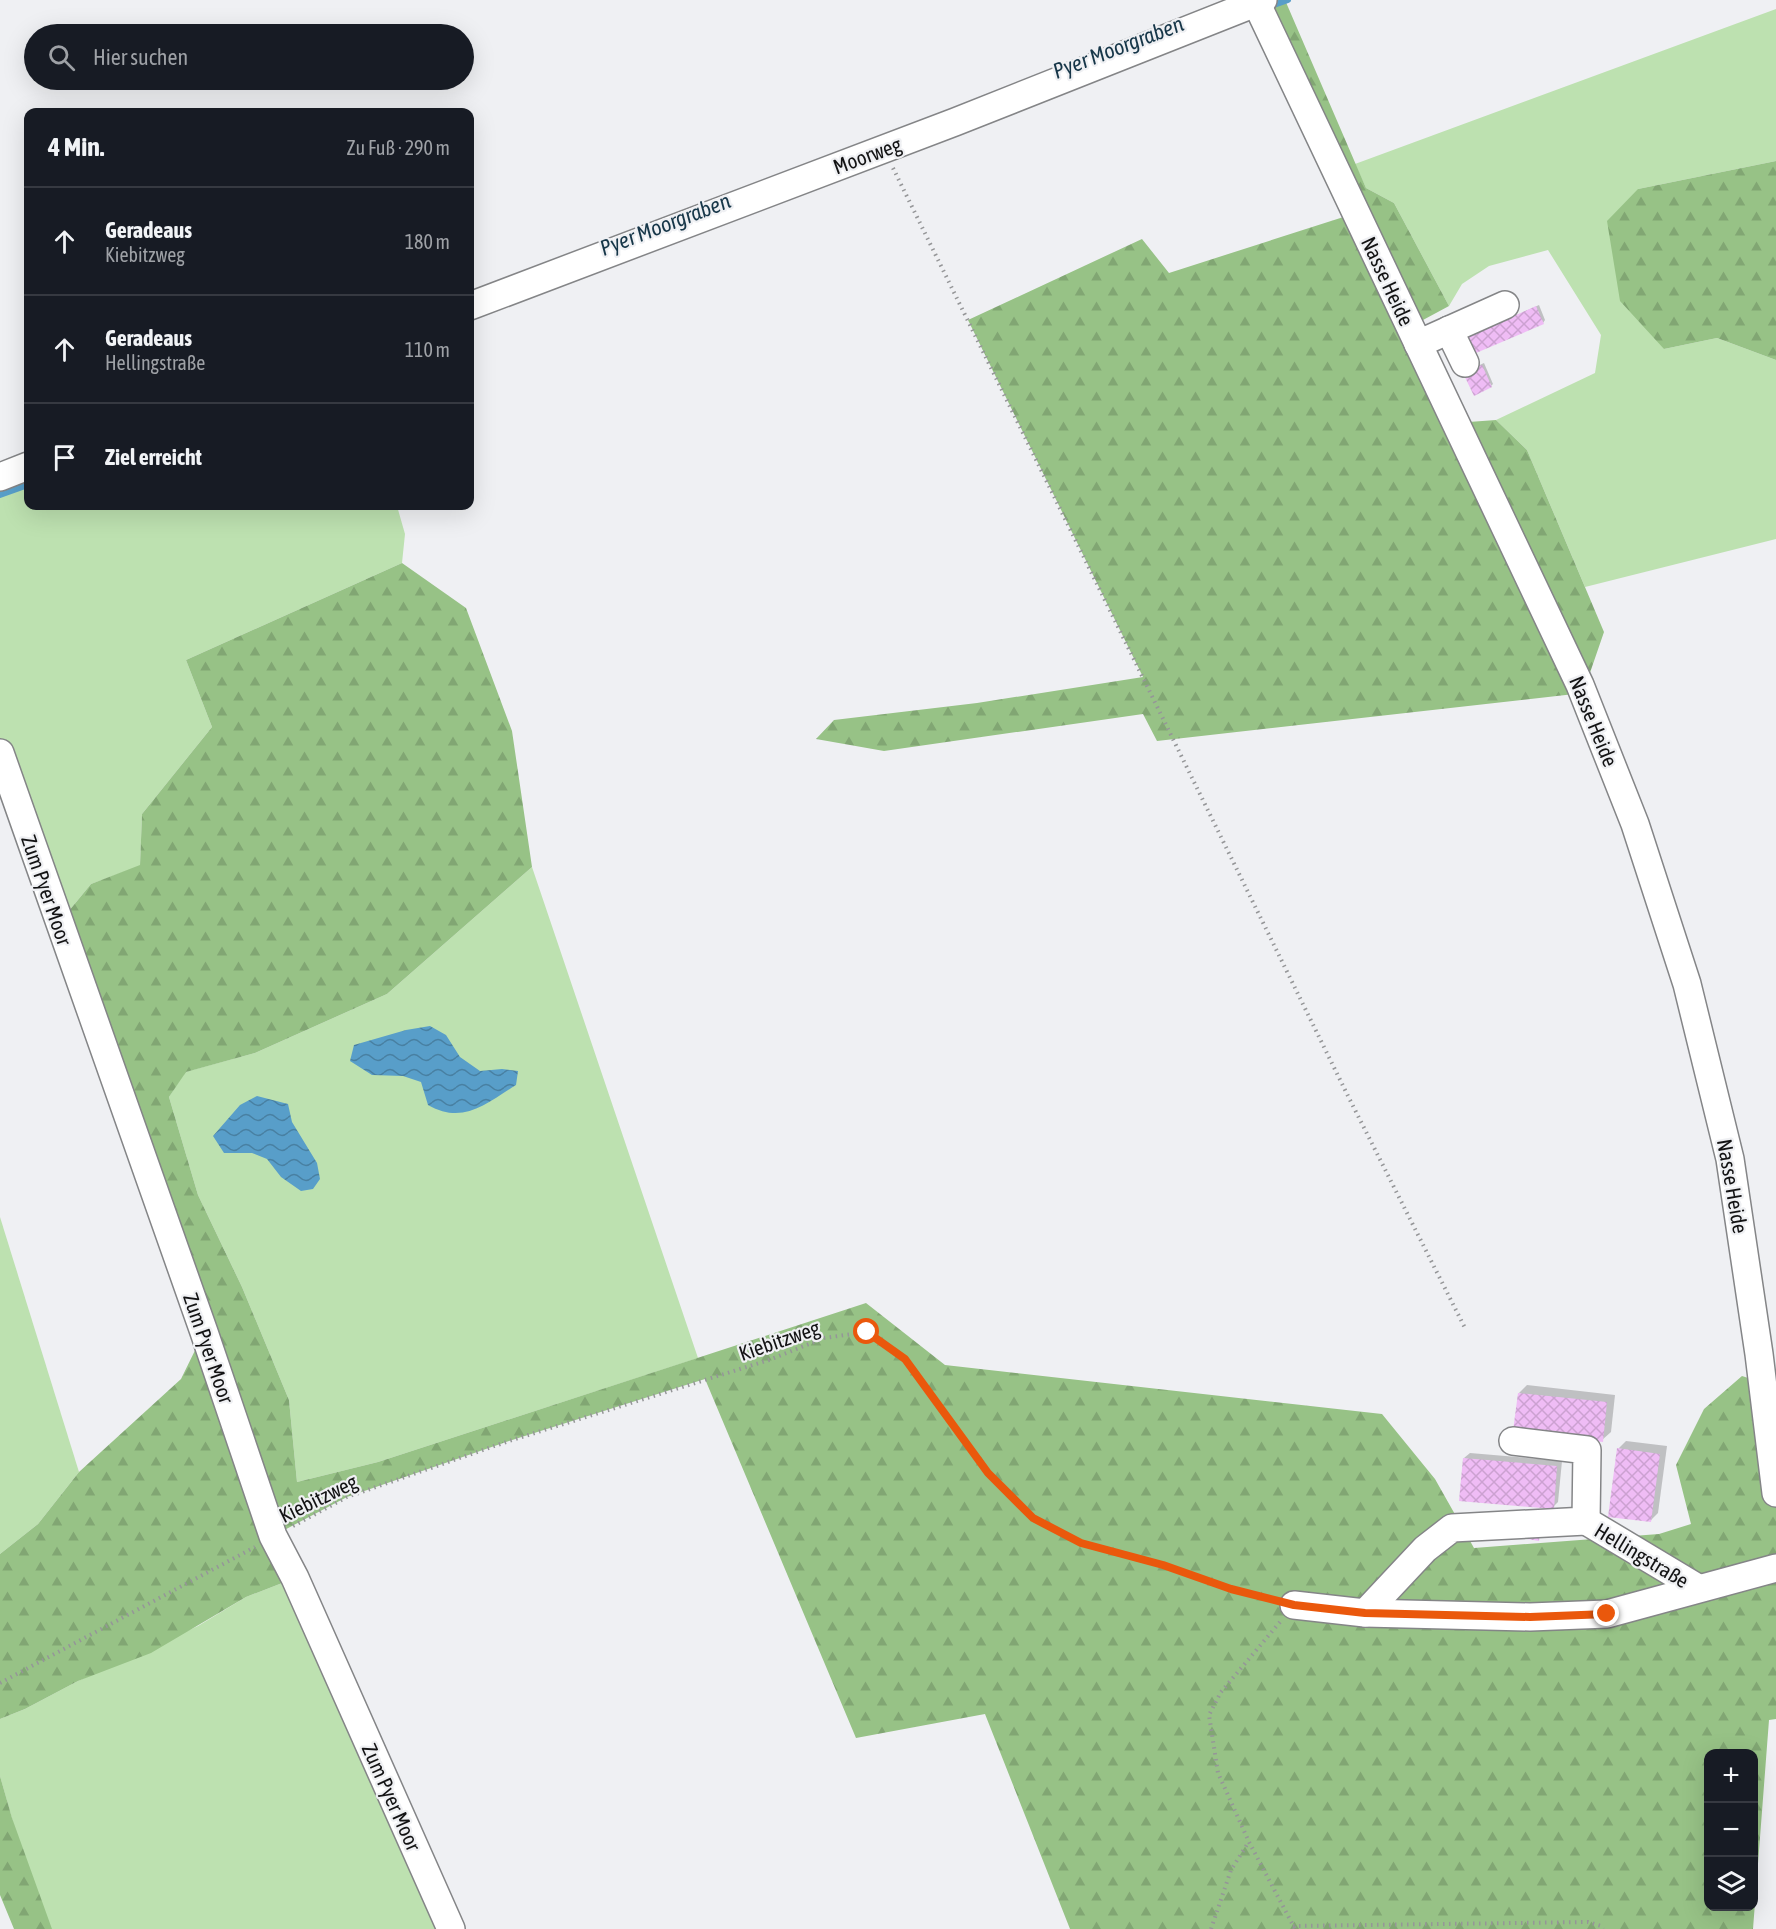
<!DOCTYPE html>
<html lang="de">
<head>
<meta charset="utf-8">
<style>
  body { margin:0; font-family:"Asap Condensed",sans-serif; background:#242831; color:#f1f3f6 }
  .controls { position:absolute; right:18px; bottom:18px; display:grid; overflow:hidden; border-radius:12px; box-shadow:0 6px 24px #0002 }
  .controls button { width:54px; height:54px; display:grid; place-items:center; padding:0; border:0; border-bottom:2px solid #363941; background:#171b24; color:#f1f3f6; font:30px sans-serif }
  .stop { position:absolute; width:18px; height:18px; margin:-14px; border:4px solid #ea580c; border-radius:50%; background:#fff }
  .stop.end { background:#ea580c; border-color:#fff; box-shadow:0 2px 6px #0008 }
  .list { margin:0; padding:0; list-style:none }
  h2 { display:flex; justify-content:space-between; align-items:center; height:78px; margin:0; padding:0 24px; font-size:26px }
  h2 small { font-size:20px; font-weight:400; color:#9ea1a6 }
  .list li { display:grid; grid-template-columns:39px 1fr auto; gap:18px; align-items:center; box-sizing:border-box; height:108px; padding:0 24px; border-top:2px solid #363941 }
  .list b { display:block; font-size:22px; white-space:nowrap }
  .list p { margin:0; font-size:20px; white-space:nowrap; color:#9ea1a6 }
  .list em { font-size:20px; font-style:normal; color:#9ea1a6 }
  .icon { flex:none; width:33px; height:33px; fill:none; stroke:currentColor; stroke-width:2; stroke-linecap:round; stroke-linejoin:round }
  .map { position:relative; flex:none; width:1776px; height:1929px; overflow:hidden }
  .search { position:absolute; background:#171b24; box-shadow:0 6px 24px #0002; left:24px; top:24px; width:450px; height:66px; display:flex; align-items:center; gap:15px; box-sizing:border-box; padding:0 21px; border-radius:33px; color:#9ea1a6; font-size:22px }
  .panel { position:absolute; background:#171b24; box-shadow:0 6px 24px #0002; left:24px; top:108px; width:450px; height:402px; border-radius:12px }
  .map>svg:first-child { display:block }
  .green { fill:#bde1b0 }
  .forest { fill:url(#forest-firs); fill-rule:evenodd }
  .water { fill:url(#water-waves) }
  .shadow { fill:#0003 }
  .lines { fill:none; stroke-linecap:round; stroke-linejoin:round }
  .stream { stroke:#589ec9; stroke-width:6 }
  .building { fill:url(#building-cross-hatch) }
  .minor-casing { stroke:#848587; stroke-width:30 }
  .path { stroke:#959698; stroke-width:4; stroke-dasharray:1.5 4.5; stroke-linecap:butt }
  .minor { stroke:#fff; stroke-width:27 }
  .route { stroke:#ea580c; stroke-width:8 }
  .labels { text-anchor:middle; dominant-baseline:central; stroke-width:4.5; stroke-linejoin:round; paint-order:stroke }
  .street-label { font-size:21px; fill:#131314; stroke:#eff0f3 }
  .water-label { font-size:22px; font-style:italic; fill:#163648; stroke:#eff0f3 }
</style>
</head>
<body>
<div class="map">
<svg width="1776" height="1929" viewBox="0 0 1776 1929">
  <defs>
    <pattern id="forest-firs" width="22" height="20" patternUnits="userSpaceOnUse" patternTransform="scale(1.5)"><rect width="22" height="20" fill="#97c286"/><path d="M5 1l3.5 6h-7zM16 11l3.5 6h-7z" fill="#81a673"/></pattern>
    <pattern id="water-waves" width="16" height="10" patternUnits="userSpaceOnUse" patternTransform="scale(1.5)"><rect width="16" height="10" fill="#589ec9"/><path d="M0 5q4-4 8 0t8 0" fill="none" stroke="#4880a2"/></pattern>
    <pattern id="building-cross-hatch" width="8" height="8" patternUnits="userSpaceOnUse" patternTransform="scale(1.5)"><rect width="8" height="8" fill="#efbcf5"/><path d="M0 0l8 8M0 8l8-8" fill="none" stroke="#cca1d1"/></pattern>
  </defs>
  <rect width="100%" height="100%" fill="#eff0f3"/>
  <g class="green">
    <path d="M1776,9V161L1638,189L1664,349L1717,338L1776,360V539L1585,587L1527,450L1496,420L1595,373L1601,335L1548,250L1489,266L1462,284L1449,306L1394,203L1366,188L1355,164Z"/>
    <path d="M28,466V506H397L405,534L402,563L186,660L212,727L142,814L140,866L91,884L59,923L0,753V477Z"/>
    <path d="M532,867L698,1358L378,1462L297,1482L289,1400L242,1287L198,1195L169,1097L185,1072L255,1053L387,994Z"/>
    <path d="M0,1217L79,1472L38,1524L0,1554Z"/>
    <path d="M295,1578L451,1929H43L0,1776V1719L25,1709L78,1681L198,1626L246,1597Z"/>
  </g>
  <g class="forest">
    <path d="M1263,0H1285L1366,188L1394,203L1449,306L1410,327L1455,423L1496,420L1527,450L1604,632L1583,693L1157,741L1143,714L884,751L816,739L834,720L977,703L1143,677L968,320L1142,239L1169,273L1356,213Z"/>
    <path d="M1776,161V360L1717,338L1664,349L1620,301L1607,221L1638,189Z"/>
    <path d="M402,563L466,608L512,731L532,867L387,994L255,1053L186,1072L169,1097L198,1195L242,1287L289,1400L297,1482L378,1462L866,1303L945,1365L1382,1414L1435,1479L1474,1548L1659,1534L1691,1524L1676,1465L1704,1409L1742,1376L1776,1387V1719L1769,1720L1753,1929H1070L985,1714L856,1738L705,1379L509,1441L347,1497L273,1536L295,1578L246,1597L151,1653L78,1681L25,1709L0,1719V1554L38,1524L79,1472L181,1379L204,1332L59,923L91,884L140,865L142,814L212,727L186,660ZM1708,1754H1754V1906H1708Z"/>
    <path d="M0,1776L12,1818L52,1929H14L0,1895Z"/>
  </g>
  <g class="water">
    <path d="M430,1026L446,1035L460,1057L480,1071L502,1069L518,1071L516,1085C486,1104 463,1125 428,1105L421,1082L403,1076L372,1075L350,1061L354,1045L406,1030Z"/>
    <path d="M257,1096L288,1104L292,1122L317,1163L320,1179L313,1189L301,1191L281,1177L267,1159L252,1153H224L213,1136L240,1105Z"/>
  </g>
  <g class="shadow">
    <path d="M1539,305L1545,320L1543,323L1469,354L1513,307L1517,315Z"/>
    <path d="M1484,363L1493,384L1491,386L1467,371Z"/>
    <path d="M1527,1385L1615,1395L1611,1432L1602,1440L1519,1393Z"/>
    <path d="M1626,1441L1667,1446L1658,1513L1650,1521L1618,1449Z"/>
    <path d="M1470,1453L1562,1461L1558,1502L1553,1507L1464,1458Z"/>
  </g>
  <g class="lines">
    <g class="stream">
      <path d="M1274,5L1288,0"/>
      <path d="M0,495L28,485"/>
    </g>
  </g>
  <g class="building">
    <path d="M1536,306L1544,324L1469,356L1458,331L1511,308L1514,316Z"/>
    <path d="M1482,365L1492,387L1474,396L1463,373Z"/>
    <path d="M1518,1393L1607,1402L1603,1442L1513,1431Z"/>
    <path d="M1617,1448L1660,1454L1651,1522L1608,1517Z"/>
    <path d="M1463,1458L1557,1466L1554,1509L1459,1501Z"/>
    <path d="M1528,1530L1540,1532L1539,1541L1527,1539Z"/>
  </g>
  <g class="lines">
    <g class="minor-casing">
      <g id="minor">
        <path d="M1255,0L1580,685L1635,824L1687,984L1730,1159L1759,1354L1776,1493"/>
        <path d="M470,306L955,122L1263,0"/>
        <path d="M1449,330L1465,363"/>
        <path d="M1418,344L1505,305"/>
        <path d="M0,477L28,466"/>
        <path d="M0,753L204,1332L273,1536L295,1578L451,1929"/>
        <path d="M1586,1521L1698,1588"/>
        <path d="M1294,1605L1365,1613L1530,1617L1607,1614L1776,1568"/>
        <path d="M1365,1613L1425,1549L1452,1528L1586,1521L1587,1450L1513,1441"/>
      </g>
    </g>
    <g class="path">
      <path d="M893,168L1348,1096L1466,1330"/>
      <path d="M293,1526L347,1497L509,1441L769,1360L824,1338L867,1332L905,1359L988,1473L1033,1518L1081,1543L1163,1565L1231,1589L1274,1600"/>
      <path d="M1280,1622L1221,1692L1209,1715L1218,1773L1249,1842L1295,1929"/>
      <path d="M0,1683L255,1547"/>
      <path d="M1293,1926L1588,1922L1601,1926L1603,1929"/>
      <path d="M1211,1929L1231,1870L1248,1843"/>
    </g>
    <use href="#minor" class="minor"/>
  </g>
  <g class="lines">
    <path class="route" d="M867,1332L905,1359L988,1473L1033,1518L1081,1543L1163,1565L1231,1589L1294,1605L1365,1613L1530,1617L1607,1614"/>
  </g>
  <g class="labels">
    <g class="street-label">
      <text transform="translate(867 155) rotate(-20)">Moorweg</text>
      <text transform="translate(1388 281) rotate(65)">Nasse Heide</text>
      <text transform="translate(1594 721) rotate(68)">Nasse Heide</text>
      <text transform="translate(47 890) rotate(71)">Zum Pyer Moor</text>
      <text transform="translate(1733 1186) rotate(80)">Nasse Heide</text>
      <text transform="translate(779 1340) rotate(-19)">Kiebitzweg</text>
      <text transform="translate(209 1348) rotate(71)">Zum Pyer Moor</text>
      <text transform="translate(318 1498) rotate(-26)">Kiebitzweg</text>
      <text transform="translate(1642 1555) rotate(31)">Hellingstraße</text>
      <text transform="translate(392 1797) rotate(66)">Zum Pyer Moor</text>
    </g>
    <g class="water-label">
      <text transform="translate(1118 47) rotate(-21)">Pyer Moorgraben</text>
      <text transform="translate(665 224) rotate(-21)">Pyer Moorgraben</text>
    </g>
  </g>
</svg>
<div class="controls">
<button>+</button>
<button>−</button>
<button><svg class="icon" aria-label="layers" viewBox="0 0 24 24"><path d="M12 4l9 5-9 5-9-5zM3 14l9 5 9-5"/></svg></button>
</div>
<div class="stop" style="left:867px;top:1332px"></div>
<div class="stop end" style="left:1607px;top:1614px"></div>
<div class="search"><svg class="icon" aria-label="search" viewBox="0 0 24 24"><circle cx="10" cy="10" r="6"/><path d="M15 15l6 6"/></svg>Hier suchen</div>
<section class="panel">
<h2>4 Min.<small>Zu Fuß · 290 m</small></h2>
<ul class="list">
<li><svg class="icon" aria-label="ahead" viewBox="0 0 24 24"><path d="M12 20V5M6 11l6-6 6 6"/></svg><div><b>Geradeaus</b><p>Kiebitzweg</p></div><em>180 m</em></li>
<li><svg class="icon" aria-label="ahead" viewBox="0 0 24 24"><path d="M12 20V5M6 11l6-6 6 6"/></svg><div><b>Geradeaus</b><p>Hellingstraße</p></div><em>110 m</em></li>
<li><svg class="icon" aria-label="arrive" viewBox="0 0 24 24"><path d="M6 21V4h12l-3 4 3 4H6"/></svg><div><b>Ziel erreicht</b></div></li>
</ul>
</section>
</div>
</body>
</html>
